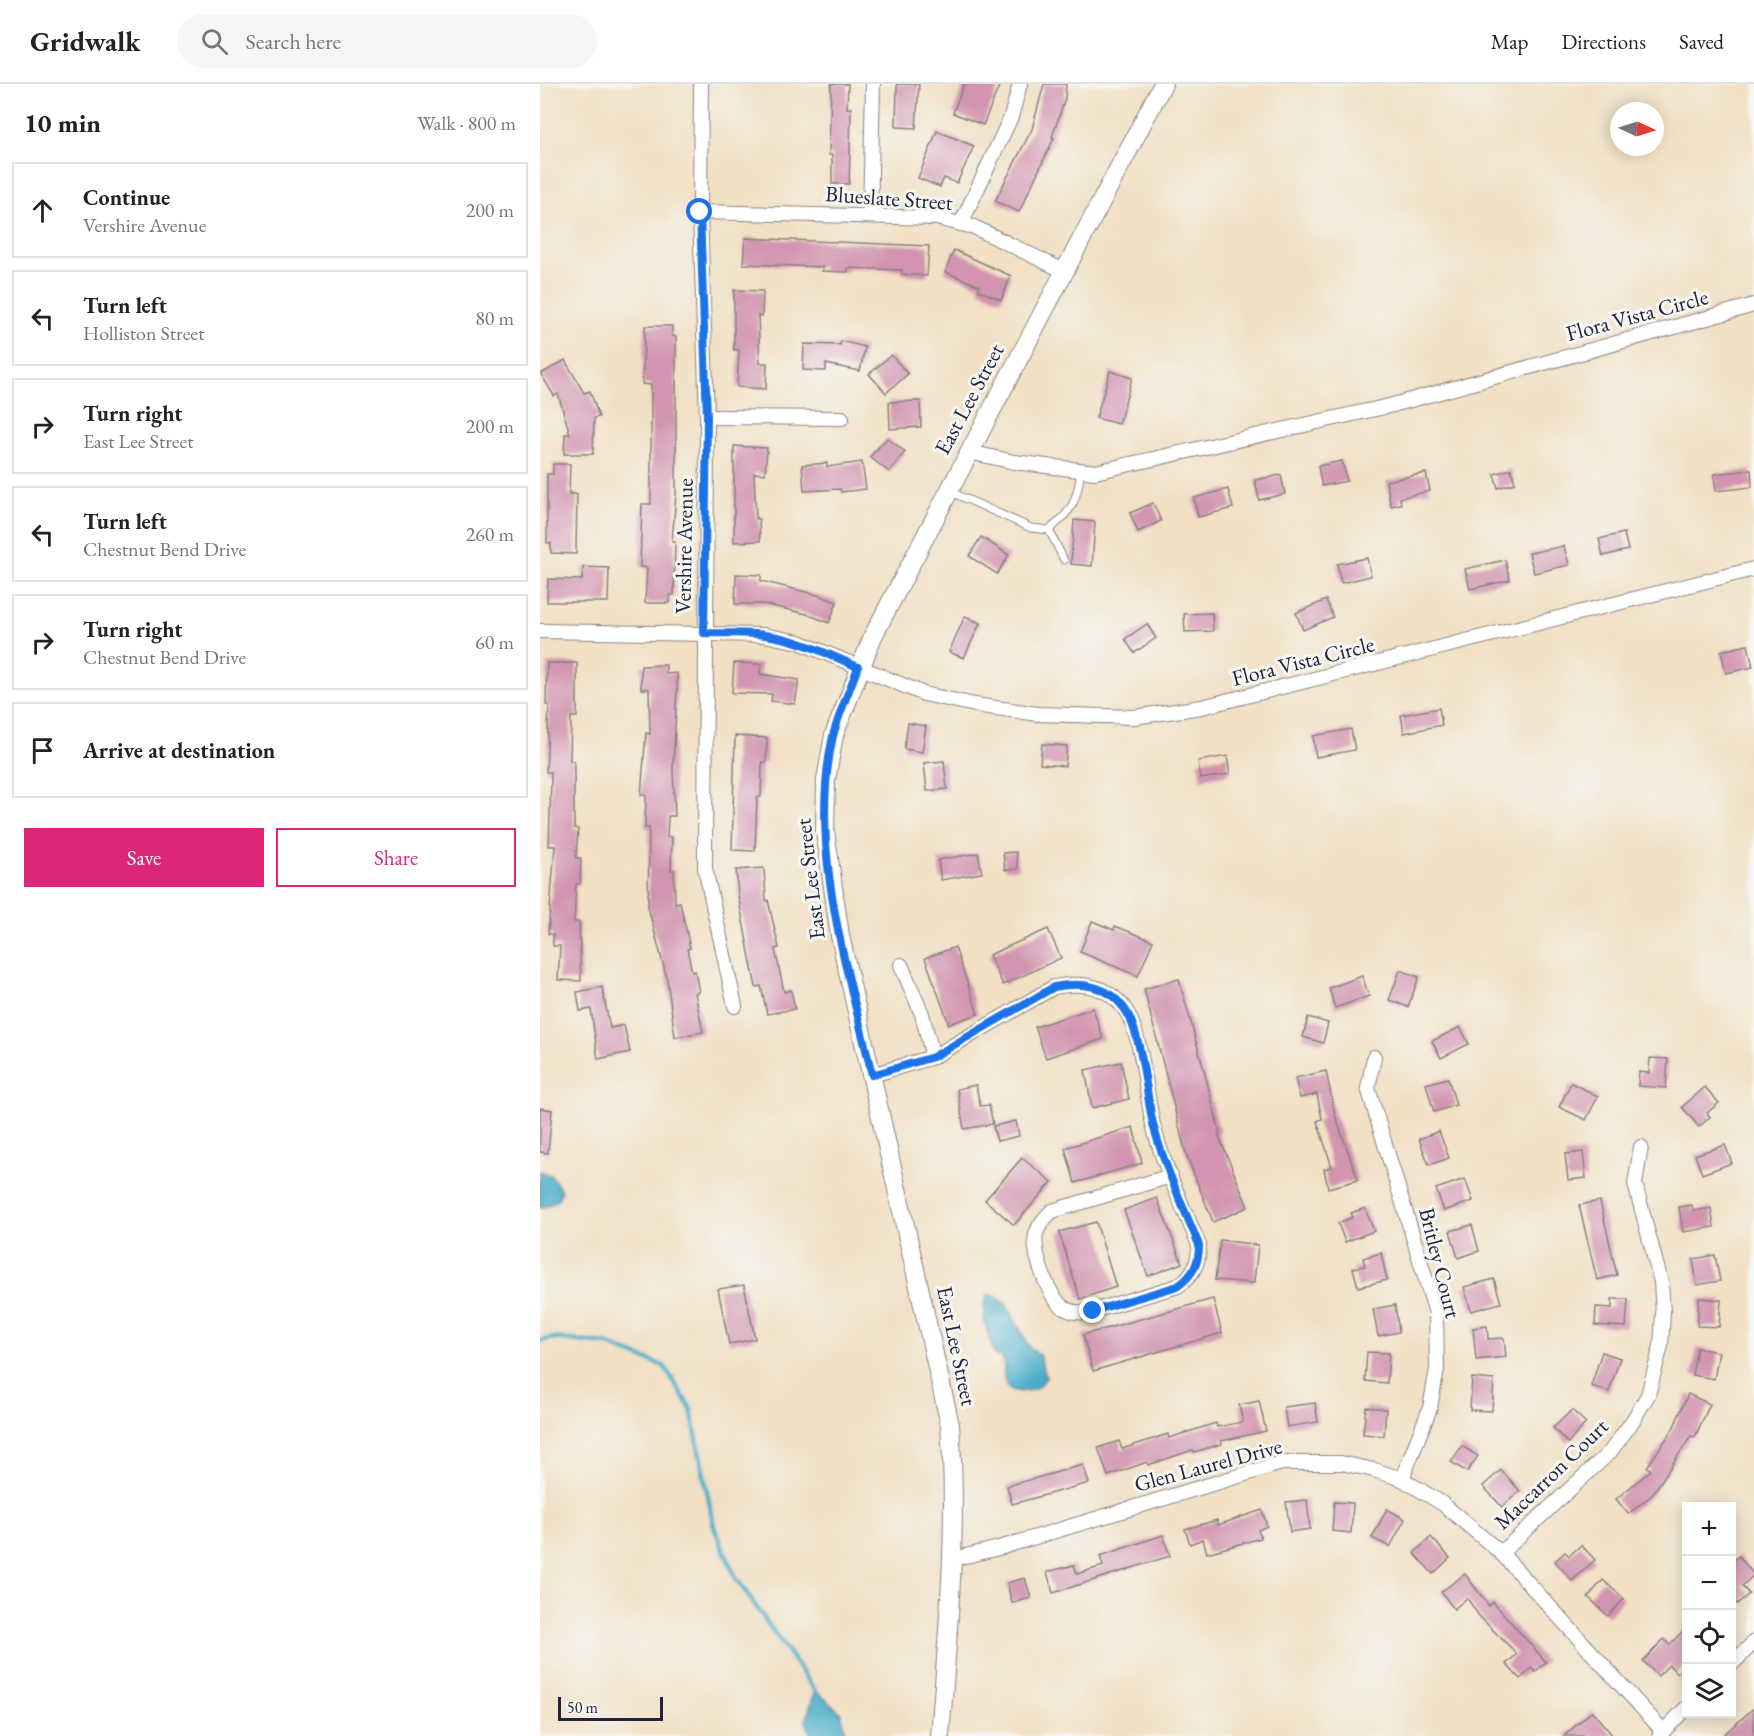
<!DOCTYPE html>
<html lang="en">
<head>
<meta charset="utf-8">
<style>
  body { margin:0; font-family:"EB Garamond",serif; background:#f6f6f6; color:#222 }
  .controls { position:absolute; right:18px; bottom:18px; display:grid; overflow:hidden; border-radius:0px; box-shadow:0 3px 15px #0003 }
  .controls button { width:54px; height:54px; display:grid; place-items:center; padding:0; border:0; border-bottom:2px solid #e0e0e0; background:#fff; color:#222; font:30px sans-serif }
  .compass { position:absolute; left:1070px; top:18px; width:54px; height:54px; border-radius:50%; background:#fff; box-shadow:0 3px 15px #0003; rotate:94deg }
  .scale { position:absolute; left:18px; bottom:15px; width:105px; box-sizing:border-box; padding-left:6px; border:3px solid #22223b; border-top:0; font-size:16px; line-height:21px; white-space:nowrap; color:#22223b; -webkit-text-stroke:4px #f6f6f2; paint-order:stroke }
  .stop { position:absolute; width:18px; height:18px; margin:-14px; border:4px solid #1a73e8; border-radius:50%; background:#fff }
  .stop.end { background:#1a73e8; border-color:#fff; box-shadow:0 2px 6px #0008 }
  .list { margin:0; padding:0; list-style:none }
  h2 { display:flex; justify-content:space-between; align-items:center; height:78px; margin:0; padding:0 24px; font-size:26px }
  h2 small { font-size:20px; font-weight:400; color:#767676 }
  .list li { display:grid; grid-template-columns:39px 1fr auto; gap:18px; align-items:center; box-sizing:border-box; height:96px; margin:0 12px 12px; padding:0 12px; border:2px solid #e0e0e0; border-radius:0px }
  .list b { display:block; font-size:22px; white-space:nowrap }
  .list p { margin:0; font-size:20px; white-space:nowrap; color:#767676 }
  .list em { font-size:20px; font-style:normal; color:#767676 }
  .actions { display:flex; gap:12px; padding:18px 24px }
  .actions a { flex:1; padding:14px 0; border:2px solid #db2777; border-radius:0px; text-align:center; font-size:21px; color:#db2777 }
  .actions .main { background:#db2777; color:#fff }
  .icon { flex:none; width:33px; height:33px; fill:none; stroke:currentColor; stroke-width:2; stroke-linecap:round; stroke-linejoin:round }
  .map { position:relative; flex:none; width:1214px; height:1652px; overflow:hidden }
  header { display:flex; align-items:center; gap:36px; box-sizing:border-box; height:84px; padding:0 30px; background:#fff; border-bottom:2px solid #e0e0e0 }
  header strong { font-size:28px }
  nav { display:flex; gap:33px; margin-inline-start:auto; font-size:21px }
  .search { width:420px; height:54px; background:#f6f6f6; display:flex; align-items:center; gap:15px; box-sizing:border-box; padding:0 21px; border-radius:33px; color:#767676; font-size:22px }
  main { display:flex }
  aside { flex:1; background:#fff }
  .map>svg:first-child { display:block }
  .water { fill:#4aadca; stroke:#366882; stroke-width:1.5 }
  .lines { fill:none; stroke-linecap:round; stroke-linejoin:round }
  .stream { stroke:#4aadca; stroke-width:4.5 }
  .building { fill:#d294b0 }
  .service-casing { stroke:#8a8180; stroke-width:9 }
  .minor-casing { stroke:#8a8180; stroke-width:16 }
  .tertiary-casing { stroke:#8a8180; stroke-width:20 }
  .service { stroke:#fff; stroke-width:7 }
  .minor { stroke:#fff; stroke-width:14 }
  .tertiary { stroke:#fff; stroke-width:18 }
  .route { stroke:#1a73e8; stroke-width:8 }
  .labels { text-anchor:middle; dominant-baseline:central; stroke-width:6; stroke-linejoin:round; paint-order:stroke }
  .street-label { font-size:22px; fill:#22223b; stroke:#f6f6f2 }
</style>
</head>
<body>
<header>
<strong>Gridwalk</strong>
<div class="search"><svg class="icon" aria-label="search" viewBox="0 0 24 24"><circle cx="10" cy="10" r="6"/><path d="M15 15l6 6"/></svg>Search here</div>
<nav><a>Map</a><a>Directions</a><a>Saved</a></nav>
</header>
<main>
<aside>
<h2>10 min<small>Walk · 800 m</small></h2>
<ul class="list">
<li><svg class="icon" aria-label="ahead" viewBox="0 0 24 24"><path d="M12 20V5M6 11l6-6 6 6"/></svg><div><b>Continue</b><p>Vershire Avenue</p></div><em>200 m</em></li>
<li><svg class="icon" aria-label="left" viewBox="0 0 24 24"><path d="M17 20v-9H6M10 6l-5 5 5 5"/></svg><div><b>Turn left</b><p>Holliston Street</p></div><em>80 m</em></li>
<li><svg class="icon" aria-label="right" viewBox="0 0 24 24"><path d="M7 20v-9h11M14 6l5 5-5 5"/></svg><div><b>Turn right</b><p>East Lee Street</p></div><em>200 m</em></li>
<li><svg class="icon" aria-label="left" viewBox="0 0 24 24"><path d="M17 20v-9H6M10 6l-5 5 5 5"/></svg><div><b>Turn left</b><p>Chestnut Bend Drive</p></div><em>260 m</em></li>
<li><svg class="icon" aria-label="right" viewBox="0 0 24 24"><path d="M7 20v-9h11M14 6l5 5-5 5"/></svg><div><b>Turn right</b><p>Chestnut Bend Drive</p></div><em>60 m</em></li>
<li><svg class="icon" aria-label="arrive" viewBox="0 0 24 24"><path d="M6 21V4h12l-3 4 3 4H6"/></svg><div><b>Arrive at destination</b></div></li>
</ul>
<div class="actions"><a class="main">Save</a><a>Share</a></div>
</aside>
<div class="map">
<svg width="1214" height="1652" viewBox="0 0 1214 1652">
  <rect width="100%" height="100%" fill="#f6f6f2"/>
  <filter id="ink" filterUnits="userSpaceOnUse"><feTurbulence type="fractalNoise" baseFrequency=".0167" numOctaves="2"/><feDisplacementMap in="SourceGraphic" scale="12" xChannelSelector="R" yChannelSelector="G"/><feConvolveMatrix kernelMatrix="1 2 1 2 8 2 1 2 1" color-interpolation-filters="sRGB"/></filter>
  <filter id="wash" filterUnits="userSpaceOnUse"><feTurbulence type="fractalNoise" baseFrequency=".008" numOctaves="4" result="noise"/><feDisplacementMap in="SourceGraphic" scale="24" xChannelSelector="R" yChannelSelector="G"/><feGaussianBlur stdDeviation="1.35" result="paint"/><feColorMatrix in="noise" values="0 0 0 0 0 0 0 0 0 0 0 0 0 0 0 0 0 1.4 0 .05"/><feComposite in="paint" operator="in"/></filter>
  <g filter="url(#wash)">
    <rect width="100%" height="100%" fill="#f1e0c4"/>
    <g class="water">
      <path d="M0,1087L12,1092L21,1107C19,1118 11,1121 0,1124Z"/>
      <path d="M448,1211H454L466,1220L490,1264L499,1271L506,1293C500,1307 481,1311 468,1304L464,1294V1275L455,1271C449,1256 438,1225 448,1211Z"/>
      <path d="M275,1606L301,1629L307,1652H271L266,1637Z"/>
    </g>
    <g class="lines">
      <path class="stream" d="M0,1257L14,1254L66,1260L124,1282L151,1325L174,1443L196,1494L278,1611"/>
    </g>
    <g id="blocks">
      <g class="building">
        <path d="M291,0H308L307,24H311L309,100H292V71H289Z"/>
        <path d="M357,0H379L376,44L356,43Z"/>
        <path d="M424,0H460L443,41L413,29Z"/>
        <path d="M504,0H526L525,15L512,53L514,54L479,128L455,117L492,45Z"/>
        <path d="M397,47L434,62L417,99L404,94L400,103L378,94Z"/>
        <path d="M205,154L389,162L387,192L362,190V186L308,184V188L282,187L283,183L203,180Z"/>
        <path d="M414,166L471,192L461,216L438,206L440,202L405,188Z"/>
        <path d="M194,206L223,207L222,232H218L220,279H227L226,305L197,303L199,266H194Z"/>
        <path d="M105,242H132V252L136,253V410L132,458H135L134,511H130V519H105L107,484L100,483L102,420H111V301L102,300Z"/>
        <path d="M301,257L325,263L320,287L286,280V287L263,286L264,260L300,261Z"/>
        <path d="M351,271L368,290L346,309L329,290Z"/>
        <path d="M25,276L44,309L50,307L59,333L54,334L53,370H24L25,350H30L18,310L14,312L1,290Z"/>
        <path d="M570,287L592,294L579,340L556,334Z"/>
        <path d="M380,317L381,343L350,345L349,318Z"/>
        <path d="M347,354L365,368L349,388L330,373Z"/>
        <path d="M194,362L227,364L225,390L214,389L216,435H219L220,457L194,458Z"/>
        <path d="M802,377L807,397L782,402L778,382Z"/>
        <path d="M322,378L326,405L301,408L300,405L264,407L262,381L287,379V383Z"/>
        <path d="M13,380H30L29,410H37L36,470L11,469V459H7V390H13Z"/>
        <path d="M971,385L975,399L958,404L954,390Z"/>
        <path d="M1211,386L1212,403L1176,407L1174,390Z"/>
        <path d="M886,389L890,407L860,414L861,420L851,422L846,397Z"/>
        <path d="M741,391L745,410L719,416L715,396Z"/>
        <path d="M688,405L693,424L658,433L654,414Z"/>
        <path d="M613,419L621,437L598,448L590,429Z"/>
        <path d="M534,436L555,438L552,482L531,480Z"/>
        <path d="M1084,449L1088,466L1063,472L1059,455Z"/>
        <path d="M441,453L469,471L457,490L429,472Z"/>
        <path d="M1024,462L1029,481L994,489L989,469Z"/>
        <path d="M827,474L831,492L801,499L797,480Z"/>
        <path d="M965,476L970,496L930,505L925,485Z"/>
        <path d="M43,483L69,484L68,518H7L8,495L42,496Z"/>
        <path d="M196,490L221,491V497L278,511L297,518L289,539L267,530L223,520H195Z"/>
        <path d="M786,516L793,533L763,546L756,529Z"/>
        <path d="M672,529L673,547L645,548L644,530Z"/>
        <path d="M425,532L440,539L424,574L409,568Z"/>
        <path d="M607,540L616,554L594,569L585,555Z"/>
        <path d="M1208,561L1213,583L1186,589L1181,567Z"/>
        <path d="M7,579H37V633H31L30,677H34V744L38,745L36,774H41L40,800H36L34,838H39L41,897L18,896L20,862H13V850H8L15,762H9L11,696V688H6L9,621H6Z"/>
        <path d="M194,579L221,580L220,590L259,596L255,620L231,617L232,610L192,609Z"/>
        <path d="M126,581V590L137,589V605L133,685L135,732H128L127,753H132L131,786H134L135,819L140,818L150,864L147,865L152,888L155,887L159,908L155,909L163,948L135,953L127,895L108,823L109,744H105L106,711H101L106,649L110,650L109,605H101V582Z"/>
        <path d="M899,624L902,641L864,649L861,631Z"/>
        <path d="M368,639L386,642L382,668L364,665Z"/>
        <path d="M811,645L815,666L776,673L773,652Z"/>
        <path d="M195,652L227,654L226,679L222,678L221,713H217L215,767L192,766Z"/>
        <path d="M502,660L527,662L525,682L500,680Z"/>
        <path d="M687,672L690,690L661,695L658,677Z"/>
        <path d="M404,677L407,705L387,707L384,679Z"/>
        <path d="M476,768L478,785L465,786L463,769Z"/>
        <path d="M438,769L442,789L401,796L398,776Z"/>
        <path d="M224,784L226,816H228L239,864L235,865L244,908L251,906L255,925L227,930L221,902L216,903L211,879L198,811L196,786Z"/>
        <path d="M552,837L574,846L575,842L613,857L598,892L540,868Z"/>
        <path d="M508,845L521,874L463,901L449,871Z"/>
        <path d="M415,863L438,930L409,940L385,874Z"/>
        <path d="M860,886L879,893L868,923L849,916Z"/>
        <path d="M822,892L829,912L795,924L789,904Z"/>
        <path d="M639,895L664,986L680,1049L678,1050L708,1123L673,1138L646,1070L604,905Z"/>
        <path d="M62,903L70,944L84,941L90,968L58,975L51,925L40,927L37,908Z"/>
        <path d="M553,924L563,955L506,974L495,943Z"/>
        <path d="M768,933L788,939L783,959L763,953Z"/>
        <path d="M920,943L929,960L901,974L892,957Z"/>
        <path d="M1110,974L1128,975L1126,1004L1098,1002L1099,988L1109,989Z"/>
        <path d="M581,978L589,1015L552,1024L545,986Z"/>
        <path d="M786,987L795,1031L818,1096L788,1104L784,1085L792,1083L777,1037L782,1035L777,1010L760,1014L755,994Z"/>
        <path d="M908,994L916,1021L894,1028L886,1000Z"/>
        <path d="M1031,999L1058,1012L1046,1036L1019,1023Z"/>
        <path d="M436,1001L440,1022L449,1021L453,1040L424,1045L417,1005Z"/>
        <path d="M1165,1003L1179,1019L1167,1029L1170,1033L1159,1043L1142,1023Z"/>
        <path d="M0,1024L12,1026L8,1069L0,1068Z"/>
        <path d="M476,1037L479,1052L457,1057L453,1042Z"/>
        <path d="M593,1043L602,1079L535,1099L525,1064Z"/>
        <path d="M899,1047L909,1074L889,1081L879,1055Z"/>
        <path d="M1185,1061L1192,1079L1162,1090L1155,1071Z"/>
        <path d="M1043,1068L1046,1094L1028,1096L1025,1070Z"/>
        <path d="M482,1074L512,1098L474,1141L445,1116Z"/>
        <path d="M925,1095L933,1117L904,1127L896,1105Z"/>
        <path d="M617,1114L642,1179L608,1192L584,1126Z"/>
        <path d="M1060,1117L1077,1191L1057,1196L1039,1121Z"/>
        <path d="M1152,1121L1153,1127L1171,1124L1174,1143L1143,1148L1139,1123Z"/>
        <path d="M825,1124L834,1147L805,1158L798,1139L813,1133L811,1129Z"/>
        <path d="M556,1138L576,1203L540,1215L519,1148Z"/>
        <path d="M932,1141L939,1167L918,1174L910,1147Z"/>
        <path d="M680,1156L718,1161L714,1199L675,1196Z"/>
        <path d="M841,1169L847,1196L818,1203L813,1184L825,1182L823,1174Z"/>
        <path d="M1175,1171L1180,1197L1157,1201L1153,1175Z"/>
        <path d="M954,1195L961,1219L931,1227L924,1203Z"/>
        <path d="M204,1201L215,1255L189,1260L178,1205Z"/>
        <path d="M1159,1214L1181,1216L1179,1243L1157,1242Z"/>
        <path d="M673,1215L682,1249L553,1287L543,1251Z"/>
        <path d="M1072,1215H1088L1086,1243L1055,1241L1056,1223L1072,1224Z"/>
        <path d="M855,1221L859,1248L838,1252L833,1225Z"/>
        <path d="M947,1242L948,1255L964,1254L966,1273L936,1276L933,1244Z"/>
        <path d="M1157,1264L1179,1268L1174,1295L1152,1291Z"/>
        <path d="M827,1268L849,1269L847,1299L825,1297Z"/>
        <path d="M1062,1268L1080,1274L1069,1308L1051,1302Z"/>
        <path d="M932,1294L954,1296L952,1327L930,1326Z"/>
        <path d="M1148,1310L1170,1320L1155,1353L1151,1352L1112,1411L1088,1430L1076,1415L1111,1386L1107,1383L1133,1345Z"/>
        <path d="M719,1317L726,1347L681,1357L682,1360L654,1368L653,1366L608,1381L607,1378L568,1392L558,1364L579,1357L582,1365L628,1350L629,1354L676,1339L677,1343L703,1338L699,1321Z"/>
        <path d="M775,1319L778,1338L747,1343L744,1323Z"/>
        <path d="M826,1323L846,1325L844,1352L823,1350Z"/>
        <path d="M1032,1326L1046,1339L1028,1359L1013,1344Z"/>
        <path d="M922,1362L938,1372L927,1388L911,1378Z"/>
        <path d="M543,1381L549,1399L472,1420L467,1402Z"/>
        <path d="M961,1386L980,1407L962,1423L943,1402Z"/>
        <path d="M767,1416L770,1445L750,1448L746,1418Z"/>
        <path d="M794,1418L813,1419L811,1449L792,1447Z"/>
        <path d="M847,1425L865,1435L850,1463L832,1454Z"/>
        <path d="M722,1426L727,1442L718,1446L721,1454L667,1469L663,1455L650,1460L645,1445L677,1436L678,1441Z"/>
        <path d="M623,1451L630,1472L513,1509L507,1488L534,1481L537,1490L563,1482L560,1472Z"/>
        <path d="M891,1453L910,1474L893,1490L874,1469Z"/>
        <path d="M1041,1461L1055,1476L1032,1497L1015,1477L1025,1468L1029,1472Z"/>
        <path d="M1199,1472L1214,1491L1202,1502L1209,1510L1197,1520L1191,1514V1478Z"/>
        <path d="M925,1490L949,1522L953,1518L1006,1578L995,1588L992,1584L980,1595L966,1580L977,1570L939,1532L927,1514L914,1525L901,1508Z"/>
        <path d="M485,1494L491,1514L472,1519L467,1499Z"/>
        <path d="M1063,1496L1084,1515L1068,1532L1048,1513Z"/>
        <path d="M1146,1544V1579L1137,1589L1129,1581L1118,1592L1103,1577L1124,1555L1129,1561Z"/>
        <path d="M1214,1624V1652H1182Z"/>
        <path d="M1052,1627L1073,1652H1024Z"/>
      </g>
    </g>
  </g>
  <g filter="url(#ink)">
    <use href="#blocks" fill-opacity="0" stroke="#8a8180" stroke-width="1.5"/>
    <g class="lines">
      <g class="service-casing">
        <g id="service">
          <path d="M411,408L491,444L509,446C533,427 537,416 541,387"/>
          <path d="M509,446L524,476"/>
        </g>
      </g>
      <g class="minor-casing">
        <g id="minor">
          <path d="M161,0L160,128L167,333L165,784L195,922"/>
          <path d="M160,128L396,134L434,143L524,187"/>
          <path d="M330,132L333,0"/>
          <path d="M421,140L471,33L480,0"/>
          <path d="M167,333L302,334"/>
          <path d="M429,368L474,378L555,388L849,322L1214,221"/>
          <path d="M0,547L224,551L259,558L384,610L435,621L498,630L594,633L662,623L1214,485"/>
          <path d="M361,881L382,930L393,973"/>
          <path d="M834,973L828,1004L896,1229L897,1285L890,1324L862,1395"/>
          <path d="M332,991L393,973L514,903C541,898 566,900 584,924C602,948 606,1010 613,1040C623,1082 643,1122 659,1161C659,1180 653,1191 638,1202L553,1227C544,1229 535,1230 526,1225C509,1217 492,1168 496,1150C499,1140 505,1134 512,1127L631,1092"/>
          <path d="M961,1469L1070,1368L1092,1338L1108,1311L1121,1262L1123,1229L1121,1198L1095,1100L1101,1063"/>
          <path d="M413,1475L459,1464L742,1379H801L834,1386L862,1395L903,1420L961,1469L1123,1647"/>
          <path d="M1192,1580L1214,1558"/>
          <path d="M1119,1652L1146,1624"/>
        </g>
      </g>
      <g class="tertiary-casing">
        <path id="tertiary" d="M400,1652C408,1548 418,1445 410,1341L300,852L285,747L286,696L294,651L333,552L623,0"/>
      </g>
      <use href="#service" class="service"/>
      <use href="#minor" class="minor"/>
      <use href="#tertiary" class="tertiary"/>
    </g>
  </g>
  <g class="lines" filter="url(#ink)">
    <path class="route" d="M160,128L167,333L164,549C184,550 205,548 225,551C258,555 288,570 318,583C310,605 299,629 293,652C268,764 307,882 332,991L393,973L514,903C541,898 566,900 584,924C602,948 606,1010 613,1040C624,1082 643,1122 659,1161C659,1180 653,1191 638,1202L553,1227"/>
  </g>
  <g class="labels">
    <g class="street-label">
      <text transform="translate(349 114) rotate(4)">Blueslate Street</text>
      <text transform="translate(1097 231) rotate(-15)">Flora Vista Circle</text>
      <text transform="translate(429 315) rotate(-62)">East Lee Street</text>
      <text transform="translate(144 462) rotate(-89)">Vershire Avenue</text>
      <text transform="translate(763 577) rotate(-14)">Flora Vista Circle</text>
      <text transform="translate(270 795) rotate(-97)">East Lee Street</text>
      <text transform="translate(900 1179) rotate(76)">Britley Court</text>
      <text transform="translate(417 1262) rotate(78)">East Lee Street</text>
      <text transform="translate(668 1381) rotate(-15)">Glen Laurel Drive</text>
      <text transform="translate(1011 1390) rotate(-44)">Maccarron Court</text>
    </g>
  </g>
</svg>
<div class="controls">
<button>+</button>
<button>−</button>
<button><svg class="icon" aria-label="locate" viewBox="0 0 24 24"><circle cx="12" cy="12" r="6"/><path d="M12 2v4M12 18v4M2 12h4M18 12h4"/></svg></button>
<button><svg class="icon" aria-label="layers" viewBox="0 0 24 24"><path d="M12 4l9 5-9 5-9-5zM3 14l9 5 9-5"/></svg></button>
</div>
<svg class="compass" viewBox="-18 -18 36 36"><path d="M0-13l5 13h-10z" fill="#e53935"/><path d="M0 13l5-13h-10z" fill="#767676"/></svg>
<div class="scale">50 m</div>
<div class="stop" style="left:160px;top:128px"></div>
<div class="stop end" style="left:553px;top:1227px"></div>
</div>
</main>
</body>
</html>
